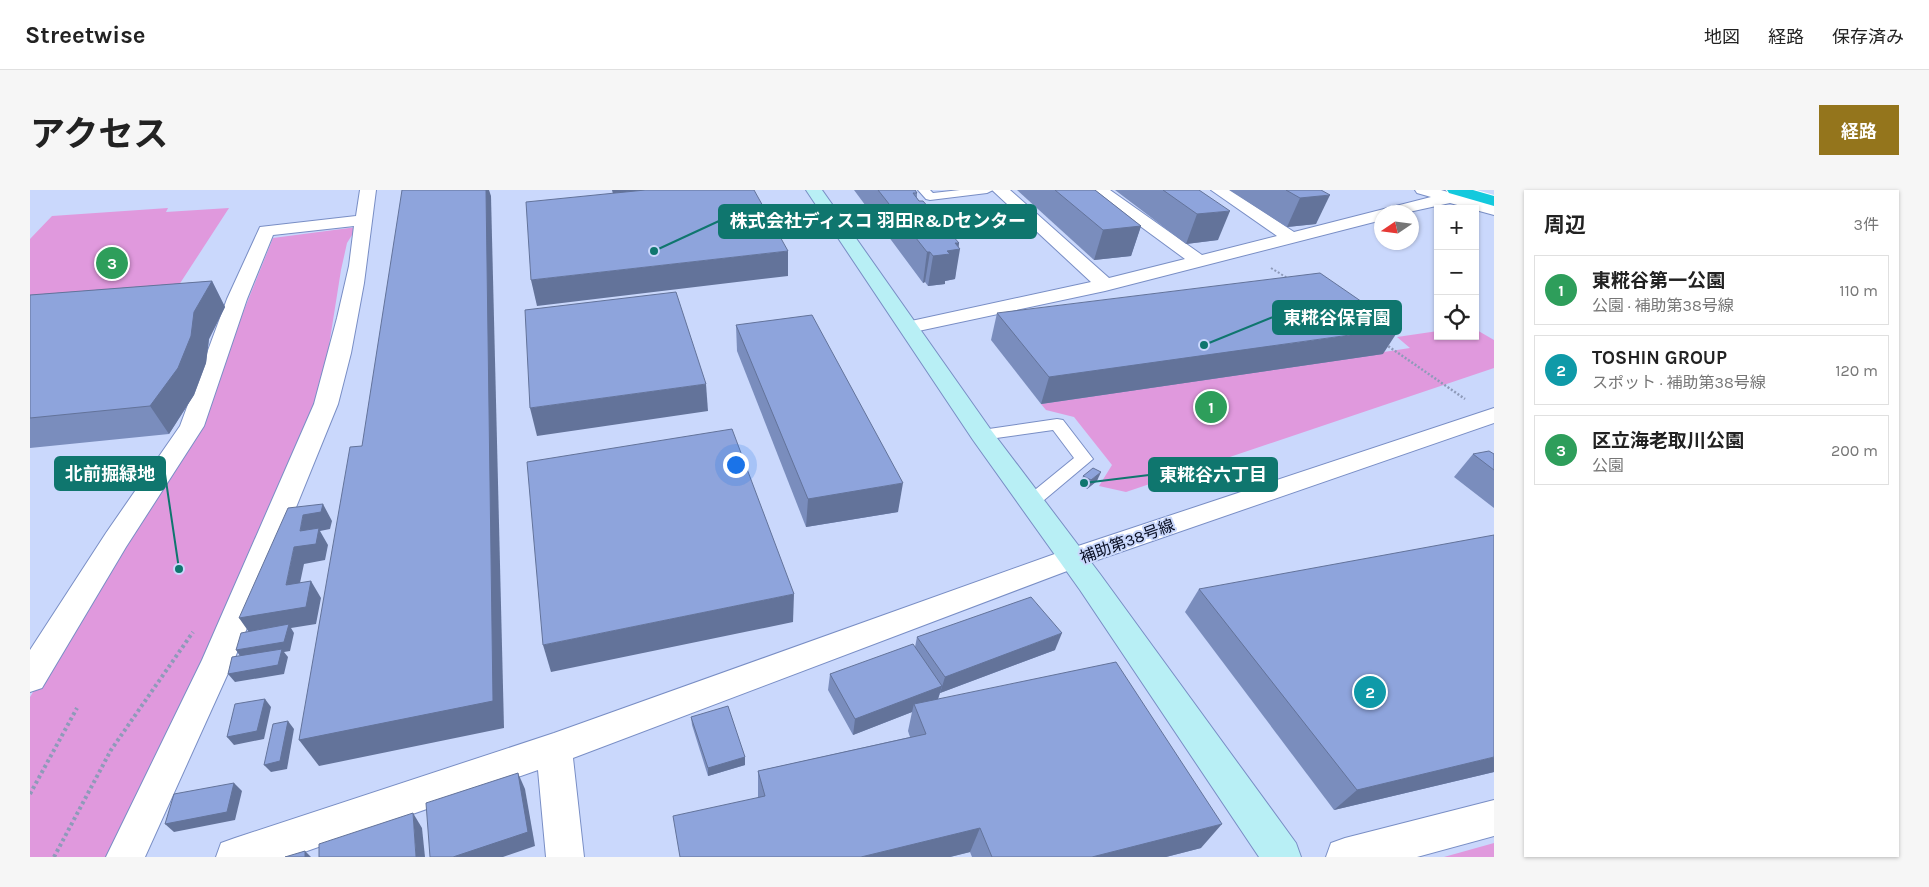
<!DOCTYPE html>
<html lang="ja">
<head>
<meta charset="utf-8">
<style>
  body { margin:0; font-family:Karla,"Noto Sans JP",sans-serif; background:#f6f6f6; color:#222 }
  .controls { position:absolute; right:15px; top:15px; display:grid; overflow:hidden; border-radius:0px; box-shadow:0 1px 4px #0004 }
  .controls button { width:45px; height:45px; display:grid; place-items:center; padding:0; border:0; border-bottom:1px solid #e0e0e0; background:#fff; color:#222; font:25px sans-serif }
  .compass { position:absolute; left:1344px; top:15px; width:45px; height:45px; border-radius:50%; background:#fff; box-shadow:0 1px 4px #0004; rotate:257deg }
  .you { position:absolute; left:705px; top:274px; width:18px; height:18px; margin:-12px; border:4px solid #fff; border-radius:50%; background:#1a73e8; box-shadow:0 0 0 8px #1a73e833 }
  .badge { display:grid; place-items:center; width:32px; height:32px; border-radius:50%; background:#94751c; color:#fff; font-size:16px; font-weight:700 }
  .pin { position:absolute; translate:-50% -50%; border:2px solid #fff; box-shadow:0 1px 5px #0006 }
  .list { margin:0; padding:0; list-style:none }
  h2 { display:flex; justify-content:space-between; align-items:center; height:65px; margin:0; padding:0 20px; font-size:21px }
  h2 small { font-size:16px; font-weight:400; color:#767676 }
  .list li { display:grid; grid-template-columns:32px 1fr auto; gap:15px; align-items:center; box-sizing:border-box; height:70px; margin:0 10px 10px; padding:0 10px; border:1px solid #e0e0e0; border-radius:0px }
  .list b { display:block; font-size:19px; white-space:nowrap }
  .list p { margin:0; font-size:16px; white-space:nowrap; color:#767676 }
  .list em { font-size:16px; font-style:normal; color:#767676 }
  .icon { flex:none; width:28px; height:28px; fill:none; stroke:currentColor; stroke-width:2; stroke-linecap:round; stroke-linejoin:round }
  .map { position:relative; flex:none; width:1464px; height:667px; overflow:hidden; border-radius:0px }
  header { display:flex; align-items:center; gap:30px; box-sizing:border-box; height:70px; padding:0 25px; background:#fff; border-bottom:1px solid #e0e0e0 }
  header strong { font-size:24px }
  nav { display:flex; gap:28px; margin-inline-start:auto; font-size:18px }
  .intro { display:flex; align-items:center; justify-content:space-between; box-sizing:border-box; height:120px; padding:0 30px }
  h1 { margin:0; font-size:35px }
  .button { padding:12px 22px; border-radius:0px; background:#94751c; color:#fff; font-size:18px; font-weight:700 }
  main { display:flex; gap:30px; padding:0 30px }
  aside { flex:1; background:#fff; border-radius:0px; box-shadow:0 1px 4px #0004 }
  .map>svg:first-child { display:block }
  .green { fill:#e099dd }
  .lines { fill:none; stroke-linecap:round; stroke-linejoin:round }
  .lane-casing { stroke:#798ec5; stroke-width:2 }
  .street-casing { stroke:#798ec5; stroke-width:2 }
  .secondary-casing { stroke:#798ec5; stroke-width:2 }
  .highway-casing { stroke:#fff; stroke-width:2 }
  .path-far2 { stroke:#8e9ab9; stroke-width:2; stroke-dasharray:2 2; stroke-linecap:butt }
  .path-far1 { stroke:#8e9ab9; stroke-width:2.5; stroke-dasharray:2 2; stroke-linecap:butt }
  .path { stroke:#8e9ab9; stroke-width:4; stroke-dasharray:3 3; stroke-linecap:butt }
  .lane { fill:#fff; fill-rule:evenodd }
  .street { fill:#fff; fill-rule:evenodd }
  .secondary { fill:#b8eff5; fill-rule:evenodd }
  .highway { fill:#13c9dd; fill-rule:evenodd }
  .wall { fill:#7a8dbd }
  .shaded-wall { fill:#63739a }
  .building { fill:#8ea4dc; stroke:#63739a }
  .labels { text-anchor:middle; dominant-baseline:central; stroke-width:4; stroke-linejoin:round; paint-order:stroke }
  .street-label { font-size:16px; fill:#060c20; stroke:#cad8fc }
  .leader { fill:none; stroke:#0f766e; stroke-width:2 }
  .callout-dot { fill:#0f766e; stroke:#cad8fc; stroke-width:2 }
  .callout { fill:#0f766e; stroke:#0f766e; stroke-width:2 }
  .callout-label { font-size:18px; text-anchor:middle; font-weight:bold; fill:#fff }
</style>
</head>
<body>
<header>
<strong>Streetwise</strong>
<nav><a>地図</a><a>経路</a><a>保存済み</a></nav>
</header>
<div class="intro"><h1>アクセス</h1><a class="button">経路</a></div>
<main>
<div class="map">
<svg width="1464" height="667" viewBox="0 0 1464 667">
  <rect width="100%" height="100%" fill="#cad8fc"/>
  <g class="green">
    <path d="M138,18L136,22L199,18L147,98L0,110V49L22,26Z"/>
    <path d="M327,37L317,53L311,80L291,206L247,317L80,667H0V507L169,232L243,48Z"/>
    <path d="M1445,139L1464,150V178L1096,302L1069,296L1082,275L1044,227L1016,220L1011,214L1380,158L1367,147L1408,141V146H1445Z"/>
    <path d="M1464,653V667H1414Z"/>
  </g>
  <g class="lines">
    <g class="lane-casing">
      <g id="lane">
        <path d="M888,0H900L903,3L930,0H963L957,3L900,10L896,9Z"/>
        <path d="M1027,229L1033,230L1063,269L1007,316L1001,318L995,316L992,312L995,308L1044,268L1023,240L952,250L946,249L944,245L946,241L952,240Z"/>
      </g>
    </g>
    <g class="street-casing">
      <g id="street">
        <path d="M330,0H346L334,93L321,163L308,214L204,470L115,667H76L172,470L284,214L307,128L319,76L324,36L243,45L217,109L174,236L96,357L12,498L0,502V460L76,343L150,236L197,109L230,37L326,26Z"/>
        <path d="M962,0H980L1079,88L1155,69L1061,0H1080L1172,65L1247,46L1181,0H1200L1264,42L1401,7L1387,3L1385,0H1411L1464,15V25L1420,13L1379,22H1352V30L1075,101L879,143L872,141L869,137L872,133L1061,92Z"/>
        <path d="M1464,218V233L1053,375L543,568L554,667H516L508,580L260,667H186L191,653L205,648L524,543L1033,361Z"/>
        <path d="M1464,610V646L1387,667H1296L1301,653L1315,648Z"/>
      </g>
    </g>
    <g class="secondary-casing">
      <path id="secondary" d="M776,0H792L961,240L1070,384L1266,653L1271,667H1229L1050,400L943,250Z"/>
    </g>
    <g class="highway-casing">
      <path id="highway" d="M1417,0H1443L1464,6V16L1419,3Z"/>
    </g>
    <path class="path-far2" d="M1241,78L1259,89"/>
    <path class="path-far1" d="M1355,154L1435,209"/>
    <g class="path">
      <path d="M0,604L47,518"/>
      <path d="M24,667L81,560L163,442"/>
    </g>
    <use href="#lane" class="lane"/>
    <use href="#street" class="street"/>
    <use href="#secondary" class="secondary"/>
    <use href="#highway" class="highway"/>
  </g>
  <g class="wall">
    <path d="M824,0H885L887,3V8L913,41L916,44L929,53L925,89L915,91V94L898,96L895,92L893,93Z"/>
    <path d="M987,0H1065L1111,36L1101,66L1064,70Z"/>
    <path d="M1085,0H1169L1188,50L1156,54Z"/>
    <path d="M1199,0H1291L1286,34L1257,37Z"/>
    <path d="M182,91L195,117L179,149L176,173L164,205L139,244L0,258V105Z"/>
    <path d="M967,123L1353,164L1011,214L961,150Z"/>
    <path d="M706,135L868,322L776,337L707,161Z"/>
    <path d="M1443,264H1464V318L1424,287Z"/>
    <path d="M1053,286L1067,291L1057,299L1050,294Z"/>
    <path d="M1169,399L1464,582L1304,620L1155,422Z"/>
    <path d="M887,447L1025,460L910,503L908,509L1171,658L1136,667H942L940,662L920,667H650L728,607V581L880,547L878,541L882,522L823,545L798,500L800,484L885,457Z"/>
    <path d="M661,527L715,567V575L678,586L662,535Z"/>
  </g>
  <g class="shaded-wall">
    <path d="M454,0H459L461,6L474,538L289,576L269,550Z"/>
    <path d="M582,0H629L583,4Z"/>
    <path d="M1300,5L1286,34L1257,37L1270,8Z"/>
    <path d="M895,19H900L896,48Z"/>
    <path d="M1200,21L1188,50L1156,54L1167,24Z"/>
    <path d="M909,36H914L909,65L917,61L925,53H929L928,59H930L925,89L915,91V94L898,96L903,66Z"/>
    <path d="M1111,36L1101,66L1064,70L1073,40Z"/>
    <path d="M758,61V86L507,116L501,90Z"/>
    <path d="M897,62H900L895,92L893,93Z"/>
    <path d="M182,91L195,117L179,149L176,173L164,205L139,244L120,216L164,122Z"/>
    <path d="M1370,138L1353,164L1011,214L1019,187Z"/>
    <path d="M676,194L678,221L507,246L500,218Z"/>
    <path d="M1071,282L1067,291L1057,299L1061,290Z"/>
    <path d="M873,293L868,322L776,337L778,309Z"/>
    <path d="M293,314L302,331L300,339L290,341L298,355L295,370L274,374L266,412L256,395L264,357L270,341L273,325Z"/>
    <path d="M281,391L291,408L286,434L261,438L264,443L260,461L254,462L258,467L254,484L205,492L198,484L212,469L206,460L221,445L209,428Z"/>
    <path d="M764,404L763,432L521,482L513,455Z"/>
    <path d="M1032,443L1025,460L910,503L915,487Z"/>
    <path d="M912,496L907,512L884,514L882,522L823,545L825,529Z"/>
    <path d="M235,509L241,517L234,549L204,555L197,547Z"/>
    <path d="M258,531L264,539L257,579L241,582L234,575Z"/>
    <path d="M715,567V575L678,586V578Z"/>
    <path d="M1464,567V582L1304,620L1327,600Z"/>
    <path d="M488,583L495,599L505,656L473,667H423Z"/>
    <path d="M204,593L212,601L205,630L144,642L135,634Z"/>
    <path d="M383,623L392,638L395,667H386Z"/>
    <path d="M1192,634L1171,658L1136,667H1062Z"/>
    <path d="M950,638L940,662L920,667H831Z"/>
    <path d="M275,661L281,667H275Z"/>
  </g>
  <g class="building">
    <path d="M372,0H456L463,511L269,550L320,257L332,256Z"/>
    <path d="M615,0H724L758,61L501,90L496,12Z"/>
    <path d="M848,0H885L887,3H883L889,11H893L900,19H895L902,27H907L914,36H909L916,44H921L929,53H925L930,59L917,61L920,64L903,66L900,62H897Z"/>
    <path d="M1025,0H1065L1111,36L1073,40Z"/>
    <path d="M1133,0H1169L1200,21L1167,24Z"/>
    <path d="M1256,0H1291L1300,5L1270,8Z"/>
    <path d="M1290,83L1370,138L1019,187L967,123Z"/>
    <path d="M182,91L164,122L161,146L148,178L120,216L0,228V105Z"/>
    <path d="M646,102L676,194L500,218L495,120Z"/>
    <path d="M782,125L873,293L778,309L706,135Z"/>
    <path d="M702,239L764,404L513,455L497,272Z"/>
    <path d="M1459,261L1464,264V280L1443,264Z"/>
    <path d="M1063,278L1071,282L1061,290L1053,286Z"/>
    <path d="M293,314L291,322L273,325L270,341L289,338L286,354L264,357L256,395L281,391L276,417L209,428L258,318Z"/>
    <path d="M1464,345V567L1327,600L1169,399Z"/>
    <path d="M1001,407L1032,443L915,487L887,447Z"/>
    <path d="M259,434L254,452L206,460L211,443Z"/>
    <path d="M883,454L912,496L825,529L800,484Z"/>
    <path d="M252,459L248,475L198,484L202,467Z"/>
    <path d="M1086,472L1192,634L1062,667H962L950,638L831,667H650L643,626L735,606L728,581L896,544L884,514Z"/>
    <path d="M235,509L227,541L197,547L205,514Z"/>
    <path d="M698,516L715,567L678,578L661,527Z"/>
    <path d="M258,531L250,571L234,575L243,534Z"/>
    <path d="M488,583L498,642L423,667H400L396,613Z"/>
    <path d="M204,593L197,622L135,634L144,604Z"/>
    <path d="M383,623L386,667H289V654Z"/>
    <path d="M275,661V667H255Z"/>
  </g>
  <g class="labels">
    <g class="street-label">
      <text transform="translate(1097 351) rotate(-20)">補助第38号線</text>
    </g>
  </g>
  <path class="leader" d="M624 61L689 31M1174 155L1243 127M149 379L135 284M1054 293L1119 285"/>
  <g class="callout-dot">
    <circle cx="624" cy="61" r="5"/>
    <circle cx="1174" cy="155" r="5"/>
    <circle cx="149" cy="379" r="5"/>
    <circle cx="1054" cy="293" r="5"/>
  </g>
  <g class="callout">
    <rect x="689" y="15" width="317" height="33" rx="5"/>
    <rect x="1243" y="111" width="128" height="33" rx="5"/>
    <rect x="25" y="267" width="110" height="33" rx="5"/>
    <rect x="1119" y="268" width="128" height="33" rx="5"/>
  </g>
  <g class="callout-label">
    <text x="848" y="37">株式会社ディスコ 羽田R&amp;Dセンター</text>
    <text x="1307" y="134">東糀谷保育園</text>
    <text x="80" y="290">北前掘緑地</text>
    <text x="1183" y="291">東糀谷六丁目</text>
  </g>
</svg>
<div class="controls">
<button>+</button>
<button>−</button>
<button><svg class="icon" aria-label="locate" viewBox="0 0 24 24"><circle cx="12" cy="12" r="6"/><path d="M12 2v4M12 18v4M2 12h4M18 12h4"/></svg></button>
</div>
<svg class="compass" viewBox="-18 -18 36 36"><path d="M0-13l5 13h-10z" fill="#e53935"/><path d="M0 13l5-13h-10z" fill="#767676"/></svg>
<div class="you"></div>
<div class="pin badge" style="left:1181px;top:217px;background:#2e9e5b">1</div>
<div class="pin badge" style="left:1340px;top:502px;background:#0f9aa8">2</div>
<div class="pin badge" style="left:82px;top:73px;background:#2e9e5b">3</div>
</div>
<aside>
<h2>周辺<small>3件</small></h2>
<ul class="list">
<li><span class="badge" style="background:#2e9e5b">1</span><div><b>東糀谷第一公園</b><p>公園 · 補助第38号線</p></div><em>110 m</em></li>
<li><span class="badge" style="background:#0f9aa8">2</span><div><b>TOSHIN GROUP</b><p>スポット · 補助第38号線</p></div><em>120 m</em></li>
<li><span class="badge" style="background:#2e9e5b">3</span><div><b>区立海老取川公園</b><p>公園</p></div><em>200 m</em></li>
</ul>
</aside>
</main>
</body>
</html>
